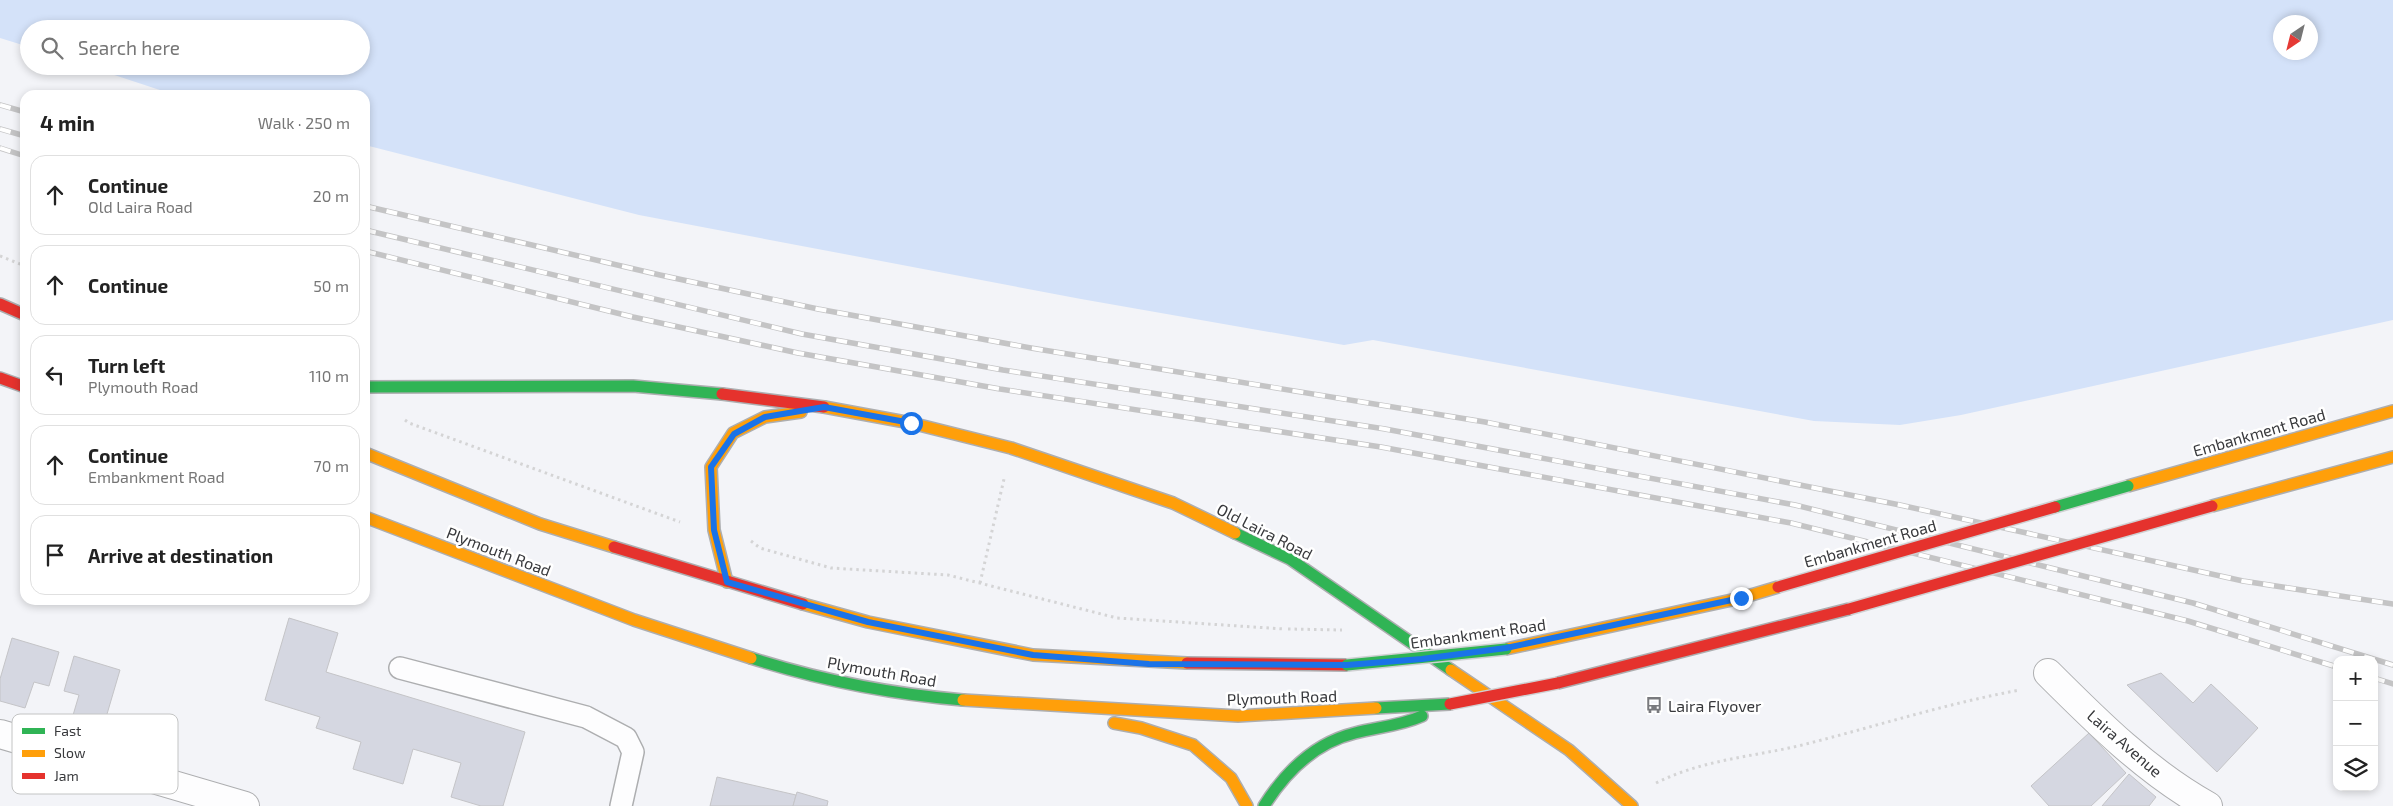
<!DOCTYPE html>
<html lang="en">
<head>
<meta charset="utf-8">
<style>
  body { margin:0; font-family:"Exo 2",sans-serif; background:#f6f6f6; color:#222 }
  .controls { position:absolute; right:15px; bottom:15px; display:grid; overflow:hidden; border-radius:10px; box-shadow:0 2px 8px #0003 }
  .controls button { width:45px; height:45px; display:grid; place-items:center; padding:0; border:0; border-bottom:1px solid #e0e0e0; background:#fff; color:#222; font:25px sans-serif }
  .compass { position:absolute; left:2273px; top:15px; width:45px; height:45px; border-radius:50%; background:#fff; box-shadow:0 2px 8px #0003; rotate:215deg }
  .stop { position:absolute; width:15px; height:15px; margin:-11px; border:4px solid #1a73e8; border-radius:50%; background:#fff }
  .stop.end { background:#1a73e8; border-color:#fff; box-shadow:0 1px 5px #0008 }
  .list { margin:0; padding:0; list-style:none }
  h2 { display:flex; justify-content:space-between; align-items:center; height:65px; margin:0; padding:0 20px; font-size:21px }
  h2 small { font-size:16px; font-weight:400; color:#767676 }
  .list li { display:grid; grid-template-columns:32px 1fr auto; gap:15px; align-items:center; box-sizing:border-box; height:80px; margin:0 10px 10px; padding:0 10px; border:1px solid #e0e0e0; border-radius:15px }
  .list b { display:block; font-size:19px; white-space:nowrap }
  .list p { margin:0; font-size:16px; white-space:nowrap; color:#767676 }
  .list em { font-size:16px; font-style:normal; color:#767676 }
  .icon { flex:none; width:28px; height:28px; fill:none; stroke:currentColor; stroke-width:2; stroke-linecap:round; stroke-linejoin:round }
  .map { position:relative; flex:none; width:2393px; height:806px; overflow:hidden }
  .search { position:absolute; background:#fff; box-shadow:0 2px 8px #0003; left:20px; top:20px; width:350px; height:55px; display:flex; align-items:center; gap:12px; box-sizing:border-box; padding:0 18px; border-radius:28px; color:#767676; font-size:19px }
  .panel { position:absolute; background:#fff; box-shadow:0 2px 8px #0003; left:20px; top:90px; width:350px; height:515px; border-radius:15px }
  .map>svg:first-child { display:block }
  .water { fill:#d4e2f9; fill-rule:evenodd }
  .building { fill:#d5d7e1; stroke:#c4c4c7 }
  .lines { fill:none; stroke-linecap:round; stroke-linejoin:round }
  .lane-casing { stroke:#adaeb0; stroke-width:24 }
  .street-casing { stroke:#adaeb0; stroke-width:30 }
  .fast-casing { stroke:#adaeb0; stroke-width:14 }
  .slow-casing { stroke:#adaeb0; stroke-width:14 }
  .jam-casing { stroke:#adaeb0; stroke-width:14 }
  .path { stroke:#d4d4d5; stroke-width:3; stroke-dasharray:2.5 4; stroke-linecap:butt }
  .lane { stroke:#fdfdfe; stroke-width:21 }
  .street { stroke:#fdfdfe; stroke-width:28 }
  .fast { stroke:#30b455; stroke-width:11 }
  .slow { stroke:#ff9f0a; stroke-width:11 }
  .jam { stroke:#e5322d; stroke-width:11 }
  .rail-casing { stroke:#c4c4c5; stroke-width:5.5 }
  .rail { stroke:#fff; stroke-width:4; stroke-dasharray:11; stroke-linecap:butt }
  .fast-bridge-casing { stroke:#cfd0d2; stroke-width:14; stroke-linecap:butt }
  .jam-bridge-casing { stroke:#cfd0d2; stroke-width:14; stroke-linecap:butt }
  .path-bridge { stroke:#d4d4d5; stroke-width:3; stroke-dasharray:2.5 4; stroke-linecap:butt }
  .fast-bridge { stroke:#30b455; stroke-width:11 }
  .jam-bridge { stroke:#e5322d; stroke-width:11 }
  .route { stroke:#1a73e8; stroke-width:6 }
  .labels { text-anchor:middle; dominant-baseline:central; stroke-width:5; stroke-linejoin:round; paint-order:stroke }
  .street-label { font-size:16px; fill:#38393c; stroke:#fff }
  .poi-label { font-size:16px; fill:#38393c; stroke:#fff; text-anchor:start }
  .key { fill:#fff; stroke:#c3c4c4; stroke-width:1 }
  .key-label { font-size:14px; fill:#38393c }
</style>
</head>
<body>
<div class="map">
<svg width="2393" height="806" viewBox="0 0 2393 806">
  <rect width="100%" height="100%" fill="#f3f4f8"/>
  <path class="water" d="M0,0H2393V320L1961,415L1900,425L1814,421L1373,340L1344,345L1081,299L639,215L365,145V95H175L87,66H361V29H29V47L0,38ZM2280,22H2310V52H2280Z"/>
  <g class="building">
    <path d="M289,618L338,633L326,672L525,732L503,806H481L451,797L461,763L413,749L403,784L353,769L361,742L316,728L320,717L265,700Z"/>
    <path d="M12,638L59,652L49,686L34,682L25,708L0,701V679Z"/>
    <path d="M74,656L120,670L102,731L71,722L79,695L64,691Z"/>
    <path d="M2161,673L2193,703L2211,684L2258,728L2217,772L2127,685Z"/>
    <path d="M2089,733L2126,773L2091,806H2049L2031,786Z"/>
    <path d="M2129,774L2156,797L2149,806H2102Z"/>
    <path d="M717,777L796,795L793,806H710Z"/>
    <path d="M797,792L828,801L827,806H793Z"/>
  </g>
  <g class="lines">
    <g class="lane-casing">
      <path id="lane" d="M400,668L586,717L626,738L633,752L621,806"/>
    </g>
    <g class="street-casing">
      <g id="street">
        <path d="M2048,673C2097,722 2147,772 2208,806"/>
        <path d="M0,734L245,806"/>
      </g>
    </g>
    <g class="fast-casing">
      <g id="fast">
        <path d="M365,387L633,386L722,394"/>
        <path d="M1235,533L1290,559L1451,670"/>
        <path d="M751,658C820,680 891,694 963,700"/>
        <path d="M1376,708L1450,704"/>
        <path d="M1264,806C1286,771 1314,743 1355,733C1378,727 1400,726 1422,716"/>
      </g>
    </g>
    <g class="slow-casing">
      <g id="slow">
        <path d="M824,407L911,423L1011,448L1173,503L1235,533"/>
        <path d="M365,453L540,524L614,547"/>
        <path d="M2128,486L2393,411"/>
        <path d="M2212,506L2393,457"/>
        <path d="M365,517L634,620L751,658"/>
        <path d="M727,582L714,530L711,467L733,433L765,417L801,412"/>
        <path d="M803,604L868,622L1033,655L1187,663"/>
        <path d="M1506,649L1741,598L1778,587"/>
        <path d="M1451,670L1569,750L1632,806"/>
        <path d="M963,700L1238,716L1376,708"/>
        <path d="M1114,723L1141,728L1193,745L1231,778L1247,806"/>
      </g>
    </g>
    <g class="jam-casing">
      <g id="jam">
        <path d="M0,304L25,315"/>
        <path d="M0,378L25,387"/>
        <path d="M722,394L824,407"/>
        <path d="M614,547L803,604"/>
        <path d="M1187,663L1347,665"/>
        <path d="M1558,683L1849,609"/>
      </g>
    </g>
    <g class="path">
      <path d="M0,256L25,266"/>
      <path d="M405,420L409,423L680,522"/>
      <path d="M751,541L760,548L831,568L948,575L1117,618L1284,629"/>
      <path d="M980,583L1004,479"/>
      <path d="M1656,783C1706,758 1757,757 1810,743C1880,725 1949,703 2020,690"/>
    </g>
    <use href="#lane" class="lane"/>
    <use href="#street" class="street"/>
    <use href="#fast" class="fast"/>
    <use href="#slow" class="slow"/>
    <use href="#jam" class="jam"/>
    <g class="rail-casing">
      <g id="rail">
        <path d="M0,105L25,112"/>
        <path d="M0,129L25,136"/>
        <path d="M0,148L25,156"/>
        <path d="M365,206L660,275L818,309L1031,348L1485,422L1900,505L2243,581L2393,604"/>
        <path d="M365,230L802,334L1003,370L1385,429L1795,505L2193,603L2393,665"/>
        <path d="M365,251L633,317L798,353L1000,389L1381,447L1791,523L2188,621L2337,667"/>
        <path d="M2374,678L2393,684"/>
      </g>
    </g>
    <use href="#rail" class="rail"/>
    <g class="fast-bridge-casing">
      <g id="fast-bridge">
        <path d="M2055,507L2128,486"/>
        <path d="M1347,665L1506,649"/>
      </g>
    </g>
    <g class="jam-bridge-casing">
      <g id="jam-bridge">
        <path d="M1778,587L2055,507"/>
        <path d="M1849,609L2212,506"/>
        <path d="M1450,704L1558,683"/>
      </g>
    </g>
    <path class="path-bridge" d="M1288,629L1342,630"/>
    <use href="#fast-bridge" class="fast-bridge"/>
    <use href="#jam-bridge" class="jam-bridge"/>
  </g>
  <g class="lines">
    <path class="route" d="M911,423L824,407L765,417L734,434L711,467L714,530L727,582L868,622L1033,655L1149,664L1347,665L1422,659L1506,648L1741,598"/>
  </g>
  <defs>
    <g id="bus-bare" transform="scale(1.35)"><path d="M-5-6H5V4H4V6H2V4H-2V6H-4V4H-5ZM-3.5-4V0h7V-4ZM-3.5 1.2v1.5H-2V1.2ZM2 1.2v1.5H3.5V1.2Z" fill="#797a7e" stroke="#fff" stroke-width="2.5" paint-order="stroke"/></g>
  </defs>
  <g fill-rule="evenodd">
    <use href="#bus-bare" x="1654" y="705"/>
  </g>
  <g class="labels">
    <g class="street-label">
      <text transform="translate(2259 432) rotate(-16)">Embankment Road</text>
      <text transform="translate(1265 531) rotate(27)">Old Laira Road</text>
      <text transform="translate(1870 543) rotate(-16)">Embankment Road</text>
      <text transform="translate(499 551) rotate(21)">Plymouth Road</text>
      <text transform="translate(1478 633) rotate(-8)">Embankment Road</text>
      <text transform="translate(882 671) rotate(10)">Plymouth Road</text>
      <text transform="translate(1282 697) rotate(-2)">Plymouth Road</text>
      <text transform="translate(2125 743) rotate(41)">Laira Avenue</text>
    </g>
    <g class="poi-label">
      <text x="1668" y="705">Laira Flyover</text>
    </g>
  </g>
  <rect x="12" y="714" width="166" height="80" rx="8" class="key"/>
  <rect x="22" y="728" width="23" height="6" fill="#30b455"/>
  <rect x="22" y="750" width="23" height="7" fill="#ff9f0a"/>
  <rect x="22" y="773" width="23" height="6" fill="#e5322d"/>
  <g class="key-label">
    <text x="54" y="736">Fast</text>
    <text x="54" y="758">Slow</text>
    <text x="54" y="781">Jam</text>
  </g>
</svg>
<div class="controls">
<button>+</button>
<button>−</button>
<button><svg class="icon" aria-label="layers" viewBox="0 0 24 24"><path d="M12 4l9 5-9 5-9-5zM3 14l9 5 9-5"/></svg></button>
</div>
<svg class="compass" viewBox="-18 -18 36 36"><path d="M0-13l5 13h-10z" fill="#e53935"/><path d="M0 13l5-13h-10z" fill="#767676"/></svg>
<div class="stop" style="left:911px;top:423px"></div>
<div class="stop end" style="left:1741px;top:598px"></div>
<div class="search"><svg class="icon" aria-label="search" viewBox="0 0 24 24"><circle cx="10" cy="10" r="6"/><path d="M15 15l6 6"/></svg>Search here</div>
<section class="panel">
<h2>4 min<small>Walk · 250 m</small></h2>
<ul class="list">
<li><svg class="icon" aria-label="ahead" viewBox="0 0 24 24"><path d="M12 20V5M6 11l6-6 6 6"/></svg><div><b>Continue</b><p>Old Laira Road</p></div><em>20 m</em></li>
<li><svg class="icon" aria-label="ahead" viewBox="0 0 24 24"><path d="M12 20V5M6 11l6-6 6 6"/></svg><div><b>Continue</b></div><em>50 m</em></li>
<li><svg class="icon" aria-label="left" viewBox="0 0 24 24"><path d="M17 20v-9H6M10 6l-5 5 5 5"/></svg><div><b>Turn left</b><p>Plymouth Road</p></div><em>110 m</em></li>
<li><svg class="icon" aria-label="ahead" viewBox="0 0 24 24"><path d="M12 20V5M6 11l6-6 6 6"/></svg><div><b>Continue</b><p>Embankment Road</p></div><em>70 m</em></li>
<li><svg class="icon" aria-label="arrive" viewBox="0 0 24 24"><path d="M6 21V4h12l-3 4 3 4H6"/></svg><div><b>Arrive at destination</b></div></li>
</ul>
</section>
</div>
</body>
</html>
